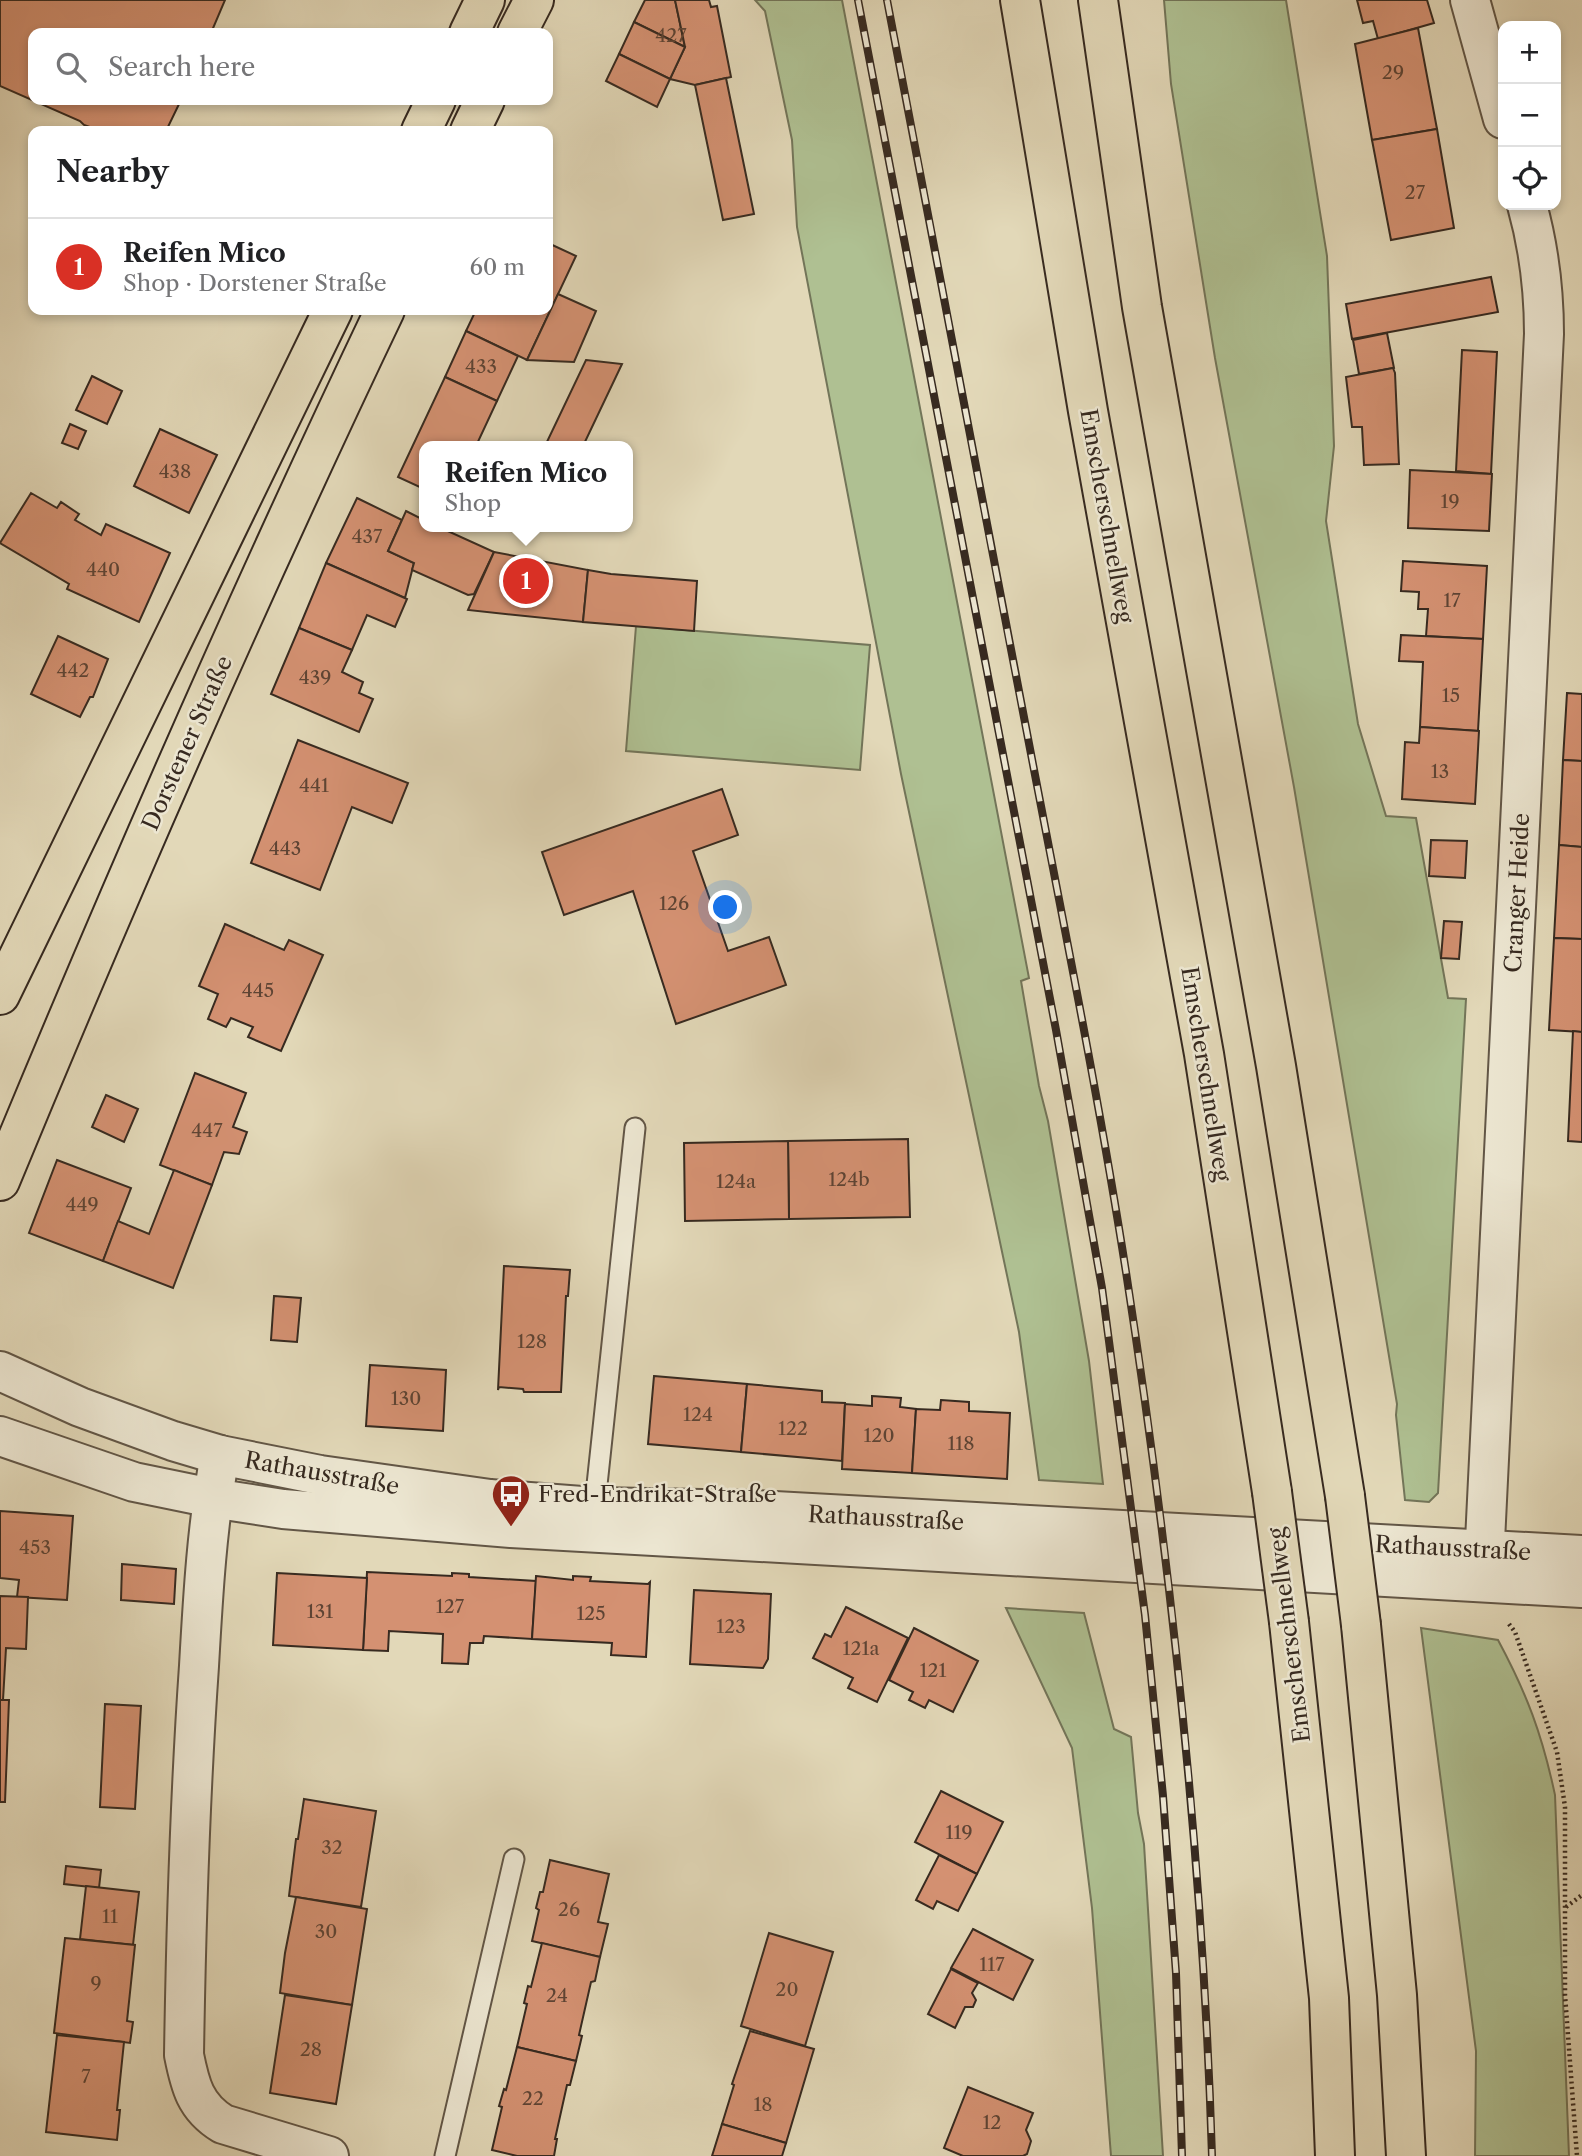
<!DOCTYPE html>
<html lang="en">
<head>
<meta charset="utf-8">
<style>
  body { margin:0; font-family:"Libre Caslon Text",serif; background:#f6f6f6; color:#202124 }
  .controls { position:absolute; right:21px; top:21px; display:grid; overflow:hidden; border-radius:14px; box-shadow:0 4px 10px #0003 }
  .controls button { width:63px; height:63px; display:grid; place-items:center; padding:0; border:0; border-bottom:2px solid #e0e0e0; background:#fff; color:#202124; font:35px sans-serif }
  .you { position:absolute; left:726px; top:908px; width:24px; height:24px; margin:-18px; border:5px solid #fff; border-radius:50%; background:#1a73e8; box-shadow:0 0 0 10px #1a73e833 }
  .badge { display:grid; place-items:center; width:46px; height:46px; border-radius:50%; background:#d93025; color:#fff; font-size:23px; font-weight:700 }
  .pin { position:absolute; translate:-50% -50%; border:4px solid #fff; box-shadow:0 2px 7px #0006 }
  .popup { position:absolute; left:419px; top:441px; width:214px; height:91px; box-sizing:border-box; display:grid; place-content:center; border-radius:14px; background:#fff; filter:drop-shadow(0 2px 5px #0005); font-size:23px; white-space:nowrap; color:#757577 }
  .popup b { font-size:26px; color:#202124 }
  .popup::after { content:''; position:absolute; left:50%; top:100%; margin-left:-14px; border:14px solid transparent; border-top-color:#fff }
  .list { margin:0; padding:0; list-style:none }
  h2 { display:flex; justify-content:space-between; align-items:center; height:91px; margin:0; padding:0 28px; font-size:30px }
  h2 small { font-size:23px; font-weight:400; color:#757577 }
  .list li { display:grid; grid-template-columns:46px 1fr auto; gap:21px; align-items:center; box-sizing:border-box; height:98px; padding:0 28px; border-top:2px solid #e0e0e0 }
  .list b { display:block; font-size:26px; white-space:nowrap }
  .list p { margin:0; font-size:23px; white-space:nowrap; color:#757577 }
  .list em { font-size:23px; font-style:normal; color:#757577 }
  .icon { flex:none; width:38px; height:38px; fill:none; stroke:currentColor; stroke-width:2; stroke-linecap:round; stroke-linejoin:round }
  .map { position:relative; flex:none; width:1582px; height:2156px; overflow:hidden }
  .search { position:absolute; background:#fff; box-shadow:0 4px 10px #0003; left:28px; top:28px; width:525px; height:77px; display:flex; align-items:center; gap:18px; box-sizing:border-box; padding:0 24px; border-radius:14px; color:#757577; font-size:26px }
  .panel { position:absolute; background:#fff; box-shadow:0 4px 10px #0003; left:28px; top:126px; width:525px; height:189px; border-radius:14px }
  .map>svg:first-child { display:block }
  .green { fill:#afc092; stroke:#737559; stroke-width:2 }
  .building { fill:#d49172; stroke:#372a20; stroke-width:2 }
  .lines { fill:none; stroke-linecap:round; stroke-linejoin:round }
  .service-casing { stroke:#625646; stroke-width:23 }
  .minor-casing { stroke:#625646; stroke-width:42 }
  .tertiary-casing { stroke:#625646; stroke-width:42 }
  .primary-casing { stroke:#372a20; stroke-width:42 }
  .motorway-casing { stroke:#372a20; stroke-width:42 }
  .path { stroke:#372a20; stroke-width:4.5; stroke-dasharray:2 3.5; stroke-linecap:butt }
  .service { stroke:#ece6d1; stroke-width:19 }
  .minor { stroke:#ece6d1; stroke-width:38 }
  .tertiary { stroke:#ece6d1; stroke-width:38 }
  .primary { stroke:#e2d8b8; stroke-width:38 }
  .motorway { stroke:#e2d8b8; stroke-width:38 }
  .rail-casing { stroke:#372a20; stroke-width:8 }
  .rail { stroke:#ece6d1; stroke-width:5; stroke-dasharray:16; stroke-linecap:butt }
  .motorway-bridge-casing { stroke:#372a20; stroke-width:42; stroke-linecap:butt }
  .motorway-bridge { stroke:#e2d8b8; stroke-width:38 }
  .labels { text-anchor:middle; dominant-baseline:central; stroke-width:5; stroke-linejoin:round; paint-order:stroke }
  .number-label { font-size:19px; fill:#5e4434 }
  .street-label { font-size:23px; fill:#372a20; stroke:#ece6d1 }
  .poi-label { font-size:23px; fill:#372a20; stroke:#ece6d1; text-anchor:start }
</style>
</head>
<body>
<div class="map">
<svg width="1582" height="2156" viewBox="0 0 1582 2156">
  <rect width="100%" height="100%" fill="#e2d8b8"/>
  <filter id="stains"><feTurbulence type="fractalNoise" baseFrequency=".00286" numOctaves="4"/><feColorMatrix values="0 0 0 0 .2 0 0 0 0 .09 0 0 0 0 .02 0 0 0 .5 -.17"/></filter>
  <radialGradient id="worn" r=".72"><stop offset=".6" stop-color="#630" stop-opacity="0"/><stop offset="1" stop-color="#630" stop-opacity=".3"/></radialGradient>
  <g class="green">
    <path d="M755,0H842L1029,978L1021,981L1039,1086L1048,1121L1089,1361L1103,1484L1039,1480L1019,1332L901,774L797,227L792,140L765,11Z"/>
    <path d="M1164,0H1286L1327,256L1334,446L1326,521L1358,724L1386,816L1416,818L1448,998L1466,999L1438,1493L1429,1502L1405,1500L1396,1415L1397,1404L1294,787L1215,358L1171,84Z"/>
    <path d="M636,626L870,645L860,770L626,751Z"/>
    <path d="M1006,1608L1084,1613L1114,1729L1131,1737L1138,1813L1144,1844L1163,2156H1111L1092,1908L1072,1748Z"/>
    <path d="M1421,1628L1498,1640C1527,1694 1542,1734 1555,1795L1569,2156H1475L1476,2051Z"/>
  </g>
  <g class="building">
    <path d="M0,0H225L211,33H33V100H181L166,131H101L84,125L80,121L0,86Z"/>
    <path d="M645,0H675L685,47L634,22Z"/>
    <path d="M675,0H709L711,7L717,6L731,77L695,85L670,79L685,47Z"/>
    <path d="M1357,0H1427L1434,23L1378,39L1373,21L1363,23Z"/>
    <path d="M634,22L685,47L670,79L619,54Z"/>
    <path d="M1418,28L1437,129L1372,140L1355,44Z"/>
    <path d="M619,54L670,79L657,107L606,81Z"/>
    <path d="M726,78L754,214L723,220L695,85Z"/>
    <path d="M1437,129L1454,228L1391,240L1372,140Z"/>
    <path d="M548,243L576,256L527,360L466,331L476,310H548Z"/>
    <path d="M1491,277L1498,312L1352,339L1346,304Z"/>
    <path d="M558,294L596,311L574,362L527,360Z"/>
    <path d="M466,331L518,356L497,401L445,377Z"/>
    <path d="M1387,333L1394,368L1359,374L1353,340Z"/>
    <path d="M1462,350L1497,352L1491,474L1456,471Z"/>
    <path d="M586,360L622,364L583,446H545Z"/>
    <path d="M1393,368L1395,373L1399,464L1364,465L1362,427H1352L1346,377Z"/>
    <path d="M92,376L122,391L107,424L76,410Z"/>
    <path d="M445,377L497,401L476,446H424V489L398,477Z"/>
    <path d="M70,424L86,431L78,449L62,443Z"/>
    <path d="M160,429L217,455L189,513L134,486Z"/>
    <path d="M1410,470L1492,474L1489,531L1408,528Z"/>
    <path d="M31,493L57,508L61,502L79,514L75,520L101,535L106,524L170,553L139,622L67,589L69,584L0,543Z"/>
    <path d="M357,498L402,520L388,551L414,563L405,598L326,563Z"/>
    <path d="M406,511L424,520V527H439L494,552L474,594L468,595L412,570L414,563L388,551Z"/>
    <path d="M494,552L588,570L583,622L468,610Z"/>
    <path d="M1403,561L1487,566L1483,639L1426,636L1428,609H1418L1419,592L1401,591Z"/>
    <path d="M326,563L407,599L395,627L367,615L352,650L299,628Z"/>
    <path d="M588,570L611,574L697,581L694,631L583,622Z"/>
    <path d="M299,628L352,650L342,672L363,682L359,693L373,699L359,732L271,694Z"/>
    <path d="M1401,635L1483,639L1478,731L1420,727L1423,662L1399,661Z"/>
    <path d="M58,636L108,659L93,697H90L80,717L31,694Z"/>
    <path d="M1567,693L1582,694V761L1563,760Z"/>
    <path d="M1420,727L1479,731L1475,804L1402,799L1405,742L1419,743Z"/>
    <path d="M298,740L408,783L392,823L352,807L320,890L251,863Z"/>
    <path d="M1563,760L1582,761V847L1559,845Z"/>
    <path d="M722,789L738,835L693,851L728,951L769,937L786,985L676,1024L633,891L564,915L542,852Z"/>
    <path d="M1431,840L1467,841L1465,878L1429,876Z"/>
    <path d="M1559,845L1582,847V939L1554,938Z"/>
    <path d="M1444,921L1462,922L1459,959L1441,958Z"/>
    <path d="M225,924L284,950L289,940L323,955L281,1051L248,1037L253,1027L231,1018L226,1027L208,1019L218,994L199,986Z"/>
    <path d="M1554,938L1582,939V1032L1549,1030Z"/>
    <path d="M1573,1031L1582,1032V1142L1568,1141Z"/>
    <path d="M195,1073L246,1093L233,1127L247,1132L239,1154L224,1152L212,1185L160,1165Z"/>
    <path d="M106,1095L138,1109L124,1142L92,1127Z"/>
    <path d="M908,1139L910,1217L789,1219L788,1141Z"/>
    <path d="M788,1141L789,1219L685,1221L684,1143Z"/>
    <path d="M57,1160L131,1188L103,1261L29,1233Z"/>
    <path d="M174,1170L212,1185L173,1288L103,1261L118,1221L149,1234Z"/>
    <path d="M504,1266L570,1270L568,1296H566L561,1392H524L523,1389L499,1387L498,1390Z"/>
    <path d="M274,1296L301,1298L297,1342L271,1340Z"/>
    <path d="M370,1365L446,1370L443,1431L366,1426Z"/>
    <path d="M654,1376L747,1384L741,1452L648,1444Z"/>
    <path d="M747,1384L822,1391V1402L845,1403L842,1461L741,1452Z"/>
    <path d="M872,1396L901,1398L900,1407L916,1409L912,1473L842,1469L845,1404L872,1406Z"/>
    <path d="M941,1400L969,1402V1411L1010,1413L1007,1479L912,1473L916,1409L940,1410Z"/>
    <path d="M0,1511L73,1516L67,1600L17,1597L19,1580L0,1578Z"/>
    <path d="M122,1564L176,1569L174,1604L121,1600Z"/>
    <path d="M367,1572L452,1576V1573L469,1574V1577L536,1581L532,1639L484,1636L483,1643H470L468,1664L442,1663L443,1634L389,1631L388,1651L363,1650Z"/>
    <path d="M277,1573L367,1578L363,1650L273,1645Z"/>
    <path d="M536,1576L573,1580V1576L591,1577L590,1581L648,1584L650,1582L646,1657L611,1655L612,1643L532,1639Z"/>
    <path d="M694,1590L771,1594L768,1659L763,1668L690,1664Z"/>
    <path d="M0,1596L28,1597L26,1649L6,1648L3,1700H0Z"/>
    <path d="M846,1607L908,1638L877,1702L848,1688L853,1678L813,1658L825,1634L831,1637Z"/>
    <path d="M914,1628L978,1661L953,1712L929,1700L925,1708L909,1700L913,1692L889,1680Z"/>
    <path d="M0,1700H9L5,1802H0Z"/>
    <path d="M105,1704L141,1706L135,1809L100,1807Z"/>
    <path d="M941,1791L1003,1822L977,1874L915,1842Z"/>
    <path d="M304,1799L376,1811L361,1907L289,1896L296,1839H298Z"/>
    <path d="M939,1855L977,1874L958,1911L937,1901L933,1909L916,1900Z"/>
    <path d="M550,1860L609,1874L598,1922L608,1924L600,1957L532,1941L539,1910L536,1908L540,1892H543Z"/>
    <path d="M66,1866L101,1870L99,1888L64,1884Z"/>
    <path d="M86,1886L139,1892L133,1945L80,1939Z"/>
    <path d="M296,1897L367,1909L352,2005L280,1993L285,1953Z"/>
    <path d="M973,1929L1033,1960L1013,2000L951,1968Z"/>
    <path d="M769,1933L833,1952L805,2046L741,2026Z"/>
    <path d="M65,1938L135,1945L127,2021L133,2022L130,2043L54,2033Z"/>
    <path d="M542,1943L600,1957L595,1981L591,1982L579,2035L582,2036L576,2061L517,2047L527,2004L524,2003L528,1986L531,1987Z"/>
    <path d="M951,1969L978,1983L972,1993L976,2000L973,2007H965L955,2028L928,2014Z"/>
    <path d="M285,1995L352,2005L336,2104L270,2093Z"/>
    <path d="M750,2031L814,2049L786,2143L722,2124L734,2085L732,2084Z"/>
    <path d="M57,2035L124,2042L117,2110H120L117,2140L46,2132Z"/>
    <path d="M517,2047L576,2061L570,2085H567L555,2139H557L554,2156H517L492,2150L502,2107L499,2106L504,2089L506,2090Z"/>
    <path d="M968,2087L1033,2113L1026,2130L1031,2141L1027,2154L1023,2156H963L944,2148Z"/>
    <path d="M722,2124L786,2143L782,2156H712Z"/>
  </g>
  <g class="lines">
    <g class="service-casing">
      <g id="service">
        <path d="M594,1513L635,1128"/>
        <path d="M445,2156L514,1859"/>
      </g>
    </g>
    <g class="minor-casing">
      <g id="minor">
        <path d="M1470,0L1503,119"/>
        <path d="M220,1455C207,1525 203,1595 199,1666C190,1796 186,1925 184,2055C190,2085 195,2107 223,2124L329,2156"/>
        <path d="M1483,1582L1544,334C1544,289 1539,248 1527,205"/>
      </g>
    </g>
    <g class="tertiary-casing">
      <g id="tertiary">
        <path d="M0,1371L80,1407L173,1441L220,1455L320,1475L490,1499L595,1507L756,1510L1582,1555"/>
        <path d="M0,1436L134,1482L212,1498L283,1509L511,1528L1582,1588"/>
      </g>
    </g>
    <g class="primary-casing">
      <g id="primary">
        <path d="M469,33L485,0"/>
        <path d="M517,33L534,0"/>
        <path d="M421,131L436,100"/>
        <path d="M470,131L485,100"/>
        <path d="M0,995L333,310"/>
        <path d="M0,1181C121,888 248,597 385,310"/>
      </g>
    </g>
    <g class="motorway-casing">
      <g id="motorway">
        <path d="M1020,0L1088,411L1204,1054L1272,1492"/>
        <path d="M1098,0L1142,307L1276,1066L1345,1496"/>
        <path d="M1289,1622L1329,1998L1335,2156"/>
        <path d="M1361,1625L1397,1995L1406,2156"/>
      </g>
    </g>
    <g class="path">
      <path d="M1509,1624L1515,1632L1557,1752L1565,1807V1995L1577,2156"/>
      <path d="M1566,1907L1582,1895"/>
    </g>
    <use href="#service" class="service"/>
    <use href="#minor" class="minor"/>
    <use href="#tertiary" class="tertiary"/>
    <use href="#primary" class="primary"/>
    <use href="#motorway" class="motorway"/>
    <g class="rail-casing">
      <g id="rail">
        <path d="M858,0L1056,1030L1102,1288L1145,1615L1163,1796L1176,1973L1182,2156"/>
        <path d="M887,0C934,244 980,489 1027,733C1061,912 1098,1092 1126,1272C1171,1565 1203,1860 1212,2156"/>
      </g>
    </g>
    <use href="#rail" class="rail"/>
    <g class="motorway-bridge-casing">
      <g id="motorway-bridge">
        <path d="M1272,1492L1289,1622"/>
        <path d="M1345,1496L1361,1625"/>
      </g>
    </g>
    <use href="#motorway-bridge" class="motorway-bridge"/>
  </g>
  <defs>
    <g id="bus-pin" transform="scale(2.0125)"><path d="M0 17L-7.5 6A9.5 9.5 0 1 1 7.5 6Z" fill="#8f2418" stroke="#ece6d1"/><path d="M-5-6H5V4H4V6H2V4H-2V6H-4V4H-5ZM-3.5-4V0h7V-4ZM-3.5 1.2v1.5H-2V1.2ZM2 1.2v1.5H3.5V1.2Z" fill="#fff"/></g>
  </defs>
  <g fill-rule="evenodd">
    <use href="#bus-pin" x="511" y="1494"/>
  </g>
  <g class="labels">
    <g class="number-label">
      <text x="671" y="35">427</text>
      <text x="1393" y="72">29</text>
      <text x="1415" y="192">27</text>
      <text x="481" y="366">433</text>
      <text x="175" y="471">438</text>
      <text x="1450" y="501">19</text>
      <text x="367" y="536">437</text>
      <text x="103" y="569">440</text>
      <text x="1452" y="600">17</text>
      <text x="73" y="670">442</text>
      <text x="315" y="677">439</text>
      <text x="1451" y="695">15</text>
      <text x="1440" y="771">13</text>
      <text x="314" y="785">441</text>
      <text x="285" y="848">443</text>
      <text x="674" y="903">126</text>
      <text x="258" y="990">445</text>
      <text x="207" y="1130">447</text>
      <text x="849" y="1179">124b</text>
      <text x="736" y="1181">124a</text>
      <text x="82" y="1204">449</text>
      <text x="532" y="1341">128</text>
      <text x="406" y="1398">130</text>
      <text x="698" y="1414">124</text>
      <text x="793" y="1428">122</text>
      <text x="879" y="1435">120</text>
      <text x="961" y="1443">118</text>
      <text x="35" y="1547">453</text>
      <text x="450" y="1606">127</text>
      <text x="320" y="1611">131</text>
      <text x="591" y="1613">125</text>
      <text x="731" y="1626">123</text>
      <text x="861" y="1648">121a</text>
      <text x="933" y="1670">121</text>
      <text x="959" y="1832">119</text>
      <text x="332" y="1847">32</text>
      <text x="569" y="1909">26</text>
      <text x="110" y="1916">11</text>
      <text x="326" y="1931">30</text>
      <text x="992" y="1964">117</text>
      <text x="96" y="1983">9</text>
      <text x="787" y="1989">20</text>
      <text x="557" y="1995">24</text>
      <text x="311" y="2049">28</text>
      <text x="86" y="2076">7</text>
      <text x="533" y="2098">22</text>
      <text x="763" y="2104">18</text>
      <text x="992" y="2122">12</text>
    </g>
    <g class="street-label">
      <text transform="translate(1107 516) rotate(80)">Emscherschnellweg</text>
      <text transform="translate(187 743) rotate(-66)">Dorstener Straße</text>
      <text transform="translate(1517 893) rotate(-87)">Cranger Heide</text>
      <text transform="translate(1206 1074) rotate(81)">Emscherschnellweg</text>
      <text transform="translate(322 1473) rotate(10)">Rathausstraße</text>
      <text transform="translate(886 1518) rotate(3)">Rathausstraße</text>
      <text transform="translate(1453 1548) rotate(3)">Rathausstraße</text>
      <text transform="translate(1289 1635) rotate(-97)">Emscherschnellweg</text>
    </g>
    <g class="poi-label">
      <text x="538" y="1494">Fred-Endrikat-Straße</text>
    </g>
  </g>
  <rect width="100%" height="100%" filter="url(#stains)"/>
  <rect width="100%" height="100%" fill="url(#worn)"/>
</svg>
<div class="controls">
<button>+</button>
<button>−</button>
<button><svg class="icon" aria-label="locate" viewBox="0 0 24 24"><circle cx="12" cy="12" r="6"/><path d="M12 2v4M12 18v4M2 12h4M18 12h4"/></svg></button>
</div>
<div class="you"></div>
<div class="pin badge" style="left:526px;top:581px">1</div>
<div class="popup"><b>Reifen Mico</b>Shop</div>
<div class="search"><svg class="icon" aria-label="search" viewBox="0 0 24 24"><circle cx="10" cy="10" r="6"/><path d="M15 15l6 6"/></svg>Search here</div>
<section class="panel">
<h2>Nearby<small></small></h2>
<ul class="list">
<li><span class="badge">1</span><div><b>Reifen Mico</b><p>Shop · Dorstener Straße</p></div><em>60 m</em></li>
</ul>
</section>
</div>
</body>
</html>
